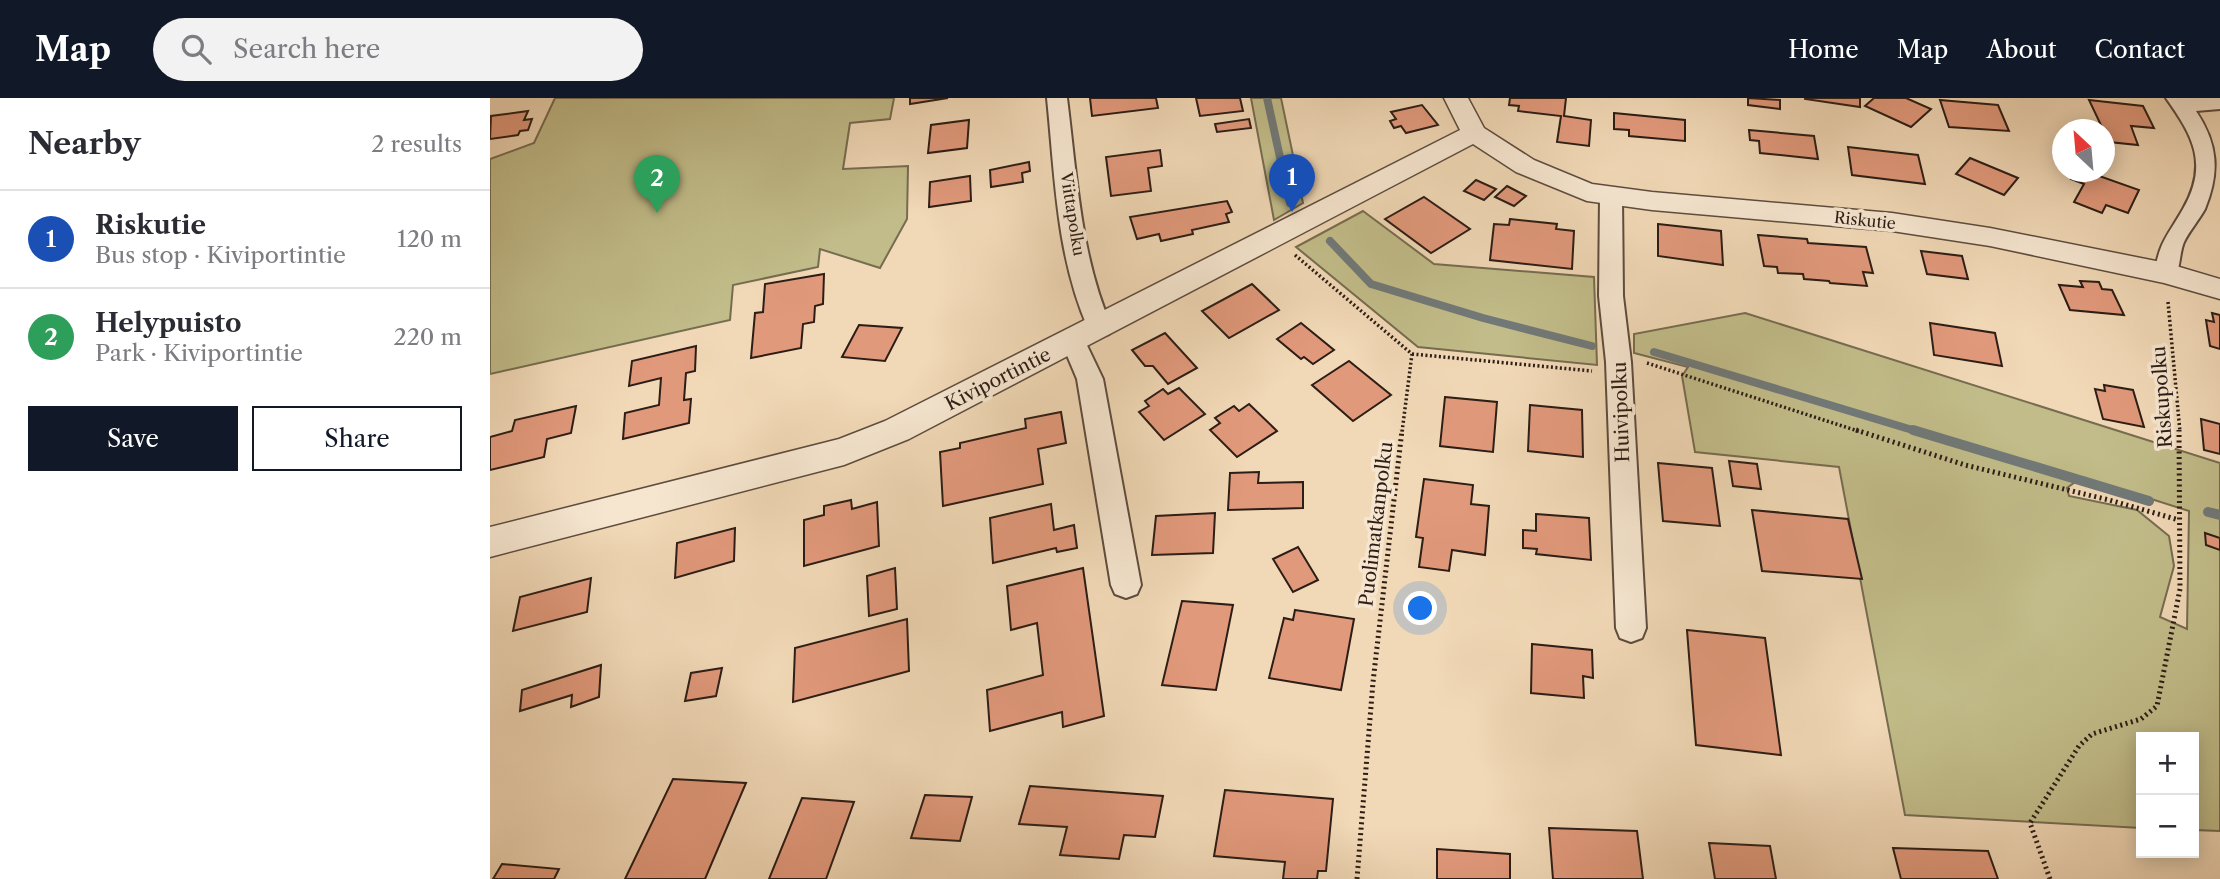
<!DOCTYPE html>
<html lang="en">
<head>
<meta charset="utf-8">
<style>
  body { margin:0; font-family:"Libre Caslon Text",serif; background:#f2f2f3; color:#2b2b33 }
  .controls { position:absolute; right:21px; bottom:21px; display:grid; overflow:hidden; border-radius:0px; box-shadow:0 4px 18px #0003 }
  .controls button { width:63px; height:63px; display:grid; place-items:center; padding:0; border:0; border-bottom:2px solid #e1e1e2; background:#fff; color:#2b2b33; font:35px sans-serif }
  .compass { position:absolute; left:1562px; top:21px; width:63px; height:63px; border-radius:50%; background:#fff; box-shadow:0 4px 18px #0003; rotate:334deg }
  .you { position:absolute; left:931px; top:511px; width:24px; height:24px; margin:-18px; border:5px solid #fff; border-radius:50%; background:#1a73e8; box-shadow:0 0 0 10px #1a73e833 }
  .badge { display:grid; place-items:center; width:46px; height:46px; border-radius:50%; background:#111827; color:#fff; font-size:23px; font-weight:700 }
  .pin { position:absolute; translate:-50% -58px; filter:drop-shadow(0 2px 4px #0008) }
  .pin::after { content:''; position:absolute; top:37px; width:24px; height:21px; background:inherit; clip-path:polygon(0 0,100% 0,50% 100%) }
  .list { margin:0; padding:0; list-style:none }
  h2 { display:flex; justify-content:space-between; align-items:center; height:91px; margin:0; padding:0 28px; font-size:30px }
  h2 small { font-size:23px; font-weight:400; color:#7c7c81 }
  .list li { display:grid; grid-template-columns:46px 1fr auto; gap:21px; align-items:center; box-sizing:border-box; height:98px; padding:0 28px; border-top:2px solid #e1e1e2 }
  .list b { display:block; font-size:26px; white-space:nowrap }
  .list p { margin:0; font-size:23px; white-space:nowrap; color:#7c7c81 }
  .list em { font-size:23px; font-style:normal; color:#7c7c81 }
  .actions { display:flex; gap:14px; padding:21px 28px }
  .actions a { flex:1; padding:16px 0; border:2px solid #111827; border-radius:0px; text-align:center; font-size:24px; color:#111827 }
  .actions .main { background:#111827; color:#fff }
  .icon { flex:none; width:38px; height:38px; fill:none; stroke:currentColor; stroke-width:2; stroke-linecap:round; stroke-linejoin:round }
  .map { position:relative; flex:none; width:1730px; height:781px; overflow:hidden }
  header { display:flex; align-items:center; gap:42px; box-sizing:border-box; height:98px; padding:0 35px; background:#111827; color:#fff }
  header strong { font-size:33px }
  nav { display:flex; gap:38px; margin-inline-start:auto; font-size:24px }
  .search { width:490px; height:63px; background:#f2f2f3; display:flex; align-items:center; gap:18px; box-sizing:border-box; padding:0 24px; border-radius:38px; color:#7c7c81; font-size:26px }
  main { display:flex }
  aside { flex:1; background:#fff }
  .map>svg:first-child { display:block }
  .green { fill:#c1bc89; stroke:#766c50; stroke-width:2; fill-rule:evenodd }
  .lines { fill:none; stroke-linecap:round; stroke-linejoin:round }
  .stream-far1 { stroke:#717978; stroke-width:8 }
  .stream { stroke:#717978; stroke-width:10 }
  .building { fill:#e1997b; stroke:#2c1d16; stroke-width:2 }
  .minor-casing { stroke:#5d4c3e; stroke-width:4 }
  .tertiary-casing { stroke:#5d4c3e; stroke-width:3 }
  .path-far1 { stroke:#2c1d16; stroke-width:3.5; stroke-dasharray:2 2.5; stroke-linecap:butt }
  .path { stroke:#2c1d16; stroke-width:5; stroke-dasharray:2 3.5; stroke-linecap:butt }
  .minor { fill:#f6e6d0; fill-rule:evenodd }
  .tertiary { fill:#f6e6d0; fill-rule:evenodd }
  .labels { text-anchor:middle; dominant-baseline:central; stroke-width:7; stroke-linejoin:round; paint-order:stroke }
  .far-street-label { font-size:16px; fill:#2c1d16; stroke:#f6e6d0 }
  .street-label { font-size:19px; fill:#2c1d16; stroke:#f6e6d0 }
</style>
</head>
<body>
<header>
<strong>Map</strong>
<div class="search"><svg class="icon" aria-label="search" viewBox="0 0 24 24"><circle cx="10" cy="10" r="6"/><path d="M15 15l6 6"/></svg>Search here</div>
<nav><a>Home</a><a>Map</a><a>About</a><a>Contact</a></nav>
</header>
<main>
<aside>
<h2>Nearby<small>2 results</small></h2>
<ul class="list">
<li><span class="badge" style="background:#1a4fb4">1</span><div><b>Riskutie</b><p>Bus stop · Kiviportintie</p></div><em>120 m</em></li>
<li><span class="badge" style="background:#2e9e5b">2</span><div><b>Helypuisto</b><p>Park · Kiviportintie</p></div><em>220 m</em></li>
</ul>
<div class="actions"><a class="main">Save</a><a>Share</a></div>
</aside>
<div class="map">
<svg width="1730" height="781" viewBox="0 0 1730 781">
  <rect width="100%" height="100%" fill="#f1d8b6"/>
  <filter id="stains"><feTurbulence type="fractalNoise" baseFrequency=".00286" numOctaves="4"/><feColorMatrix values="0 0 0 0 .2 0 0 0 0 .09 0 0 0 0 .02 0 0 0 .5 -.17"/></filter>
  <radialGradient id="worn" r=".72"><stop offset=".6" stop-color="#630" stop-opacity="0"/><stop offset="1" stop-color="#630" stop-opacity=".3"/></radialGradient>
  <g class="green">
    <path d="M65,0H404L400,21L360,25L353,71L418,68L417,121L390,170L330,151L328,169L243,187L240,222L0,276V61L44,45Z"/>
    <path d="M761,0H791L813,105L784,122Z"/>
    <path d="M873,113L944,166L1104,179L1107,267L928,249L806,149Z"/>
    <path d="M1255,215L1730,365V733L1704,732V639H1651V730L1415,717L1349,369L1205,354L1192,278L1198,269L1144,255V236ZM1592,379L1699,413L1697,531L1670,519L1684,468L1679,438L1647,412L1579,398L1577,390Z"/>
  </g>
  <g class="lines">
    <g class="stream-far1">
      <path d="M777,0L800,105"/>
      <path d="M840,143L881,186L993,220L1102,248"/>
      <path d="M1164,254L1429,334"/>
    </g>
    <g class="stream">
      <path d="M1423,332L1659,403"/>
      <path d="M1718,414L1730,417"/>
    </g>
  </g>
  <g class="building">
    <path d="M420,0H458L420,6Z"/>
    <path d="M600,0H666L668,10L602,18Z"/>
    <path d="M706,0H750L753,13L710,18Z"/>
    <path d="M1020,0H1076L1074,18L1101,22L1099,48L1067,44L1071,18L1028,13L1029,8L1019,7Z"/>
    <path d="M1258,0L1290,2V11L1258,7Z"/>
    <path d="M1315,0H1370V9L1315,1Z"/>
    <path d="M1384,0H1416L1441,11L1421,29L1375,8Z"/>
    <path d="M1450,2L1508,7L1519,33L1459,29Z"/>
    <path d="M1599,2L1653,8L1664,30L1641,28L1648,47L1619,44Z"/>
    <path d="M932,7L948,27L916,35L911,28L904,30L900,23L906,21L901,14Z"/>
    <path d="M38,13L34,22L42,21L38,32L30,33L28,37L0,41L1,18Z"/>
    <path d="M1124,15L1195,22V43L1139,38V32L1124,31Z"/>
    <path d="M759,21L761,30L727,34L725,26Z"/>
    <path d="M479,22L477,50L438,55L441,27Z"/>
    <path d="M1259,32L1324,38L1328,61L1270,55L1269,43L1260,42Z"/>
    <path d="M1358,49L1428,57L1435,86L1362,77Z"/>
    <path d="M670,52L672,68L658,70L661,93L621,98L616,59Z"/>
    <path d="M1480,60L1528,80L1514,97L1466,76Z"/>
    <path d="M539,64L540,73L532,75L533,84L501,89L500,72Z"/>
    <path d="M1585,74H1598L1649,92L1638,115L1616,107L1612,115L1584,104L1594,86L1581,81Z"/>
    <path d="M480,78L481,103L439,109L440,84Z"/>
    <path d="M986,82L1006,91L994,102L974,93Z"/>
    <path d="M1017,88L1036,98L1024,108L1005,99Z"/>
    <path d="M934,99L980,131L941,155L895,121Z"/>
    <path d="M737,103L742,114L736,116L739,124L702,132L703,136L671,143L669,136L647,141L640,119Z"/>
    <path d="M1020,121L1067,126L1066,131L1084,133L1082,171L1000,162L1004,126L1019,127Z"/>
    <path d="M1168,126L1231,133L1233,167L1168,158Z"/>
    <path d="M1268,137L1317,141L1318,145L1376,149L1383,175L1373,174L1377,188L1340,185L1339,183L1314,181L1313,176L1288,175L1287,169L1274,168Z"/>
    <path d="M1431,153L1472,158L1478,181L1437,176Z"/>
    <path d="M334,176L333,206L325,208L324,224L313,226L311,250L261,260L265,215L273,214L275,186Z"/>
    <path d="M1590,183L1609,184L1612,191L1622,192L1634,217L1580,212L1569,187L1593,189Z"/>
    <path d="M762,186L789,212L739,240L712,213Z"/>
    <path d="M1722,215L1730,217V251L1720,248L1716,222L1724,224Z"/>
    <path d="M811,225L844,252L823,266L814,259L811,261L787,241Z"/>
    <path d="M1440,225L1505,235L1512,268L1444,257Z"/>
    <path d="M369,227L412,230L395,263L352,259Z"/>
    <path d="M675,235L707,270L678,286L663,268H655L642,252Z"/>
    <path d="M206,248L205,273L196,275L194,302L201,301L199,325L133,341L135,315L169,307L171,280L139,288L142,263Z"/>
    <path d="M859,263L901,297L863,323L822,287Z"/>
    <path d="M1614,287L1643,292L1654,329L1613,321L1605,291L1615,293Z"/>
    <path d="M689,290L715,316L674,342L649,314L659,308L655,303L673,291L678,296Z"/>
    <path d="M955,299L1007,304L1003,354L950,348Z"/>
    <path d="M759,306L787,333L747,359L720,332L730,325L725,320L744,308L749,313Z"/>
    <path d="M1040,307L1092,312L1093,359L1038,353Z"/>
    <path d="M86,308L81,335L57,341L54,359L0,372V339L22,333L25,322Z"/>
    <path d="M571,314L576,345L548,351L553,386L453,408L450,354L470,350V345L536,330L535,321Z"/>
    <path d="M1711,321L1730,326V356L1714,352Z"/>
    <path d="M1239,363L1267,366L1271,391L1243,388Z"/>
    <path d="M1168,365L1222,370L1230,428L1173,423Z"/>
    <path d="M769,374L768,385L813,384V410L738,412L740,375Z"/>
    <path d="M934,381L983,387L981,406L999,408L995,457L962,452L959,473L929,469L933,440L926,439Z"/>
    <path d="M361,402L362,411L387,404L389,448L314,468V422L334,417V408Z"/>
    <path d="M561,406L564,432L584,427L587,450L567,454L566,450L503,465L500,420Z"/>
    <path d="M1262,412L1358,421L1372,481L1272,473Z"/>
    <path d="M725,415L723,455L662,457L666,418Z"/>
    <path d="M1046,416L1099,420L1101,462L1046,456L1047,451L1033,450V432L1046,433Z"/>
    <path d="M245,430L244,463L185,480L187,445Z"/>
    <path d="M1715,435L1730,440V452L1716,447Z"/>
    <path d="M808,449L828,482L803,494L783,461Z"/>
    <path d="M405,470L407,511L379,518L377,478Z"/>
    <path d="M593,470L614,618L573,629L572,614L500,633L497,592L553,577L547,525L521,532L517,488Z"/>
    <path d="M101,480L97,514L23,533L30,499Z"/>
    <path d="M692,503L743,507L726,592L672,587Z"/>
    <path d="M805,512L864,521L851,592L779,580L794,520L803,522Z"/>
    <path d="M417,521L419,573L303,604L305,550Z"/>
    <path d="M1197,532L1275,540L1291,657L1206,647Z"/>
    <path d="M1042,546L1102,552L1103,580L1093,578L1094,600L1041,595Z"/>
    <path d="M111,567L109,599L81,609L82,597L30,613L32,592Z"/>
    <path d="M232,570L226,598L195,603L201,575Z"/>
    <path d="M183,681L256,685L215,781H135Z"/>
    <path d="M540,688L673,698L665,739L634,737L629,761L570,757L577,729L529,726Z"/>
    <path d="M735,692L843,701L836,773H828L827,781H793L795,764L724,758Z"/>
    <path d="M435,697L482,699L470,743L421,740Z"/>
    <path d="M312,700L364,704L336,781H279Z"/>
    <path d="M1059,730L1147,733L1153,781H1063Z"/>
    <path d="M1219,745L1280,748L1286,781H1225Z"/>
    <path d="M1403,750L1498,753L1508,781H1411Z"/>
    <path d="M947,751L1020,756V781H947Z"/>
    <path d="M12,766L69,771L64,781H3Z"/>
  </g>
  <g class="lines">
    <g class="minor-casing">
      <g id="minor">
        <path d="M557,0H577C587,78 590,157 622,230L619,236L610,239L601,236L598,230C566,157 565,78 557,0Z"/>
        <path d="M1676,0H1730V11L1706,13C1728,46 1730,74 1715,111C1709,122 1700,132 1694,144C1689,156 1691,169 1684,181L1676,183L1668,181L1664,175C1671,141 1677,139 1693,111C1719,66 1703,38 1676,0Z"/>
        <path d="M1121,92L1129,94L1132,99L1133,198L1141,264L1156,530L1152,540L1141,544L1130,540L1126,530L1116,264L1109,198L1110,99L1113,94Z"/>
        <path d="M583,234L592,237L613,281L651,487L647,496L636,500L625,496L621,487L587,281L571,243L574,237Z"/>
      </g>
    </g>
    <g class="tertiary-casing">
      <path id="tertiary" d="M954,0H978L994,30L1044,62L1102,86L1162,94L1402,115L1500,130L1676,165L1730,181V201L1674,185L1500,148L1402,133L1162,112L1097,103L1026,74L983,46L419,341L354,367L0,459V429L349,341L395,323L970,32Z"/>
    </g>
    <g class="path-far1">
      <path d="M805,157L922,256L912,334"/>
      <path d="M1678,204L1690,334"/>
      <path d="M922,256L1102,273"/>
      <path d="M1157,265L1371,334"/>
    </g>
    <g class="path">
      <path d="M1366,332L1475,367L1619,402L1689,422"/>
      <path d="M867,781L883,584L912,332"/>
      <path d="M1560,781L1540,725L1589,648L1602,636L1651,621L1667,608L1690,491L1689,332"/>
    </g>
    <use href="#minor" class="minor"/>
    <use href="#tertiary" class="tertiary"/>
  </g>
  <g class="labels">
    <g class="far-street-label">
      <text transform="translate(583 116) rotate(81)">Viittapolku</text>
      <text transform="translate(1375 122) rotate(6)">Riskutie</text>
    </g>
    <g class="street-label">
      <text transform="translate(508 281) rotate(-27)">Kiviportintie</text>
      <text transform="translate(1672 299) rotate(-94)">Riskupolku</text>
      <text transform="translate(1131 314) rotate(-92)">Huivipolku</text>
      <text transform="translate(886 426) rotate(-83)">Puolimatkanpolku</text>
    </g>
  </g>
  <rect width="100%" height="100%" filter="url(#stains)"/>
  <rect width="100%" height="100%" fill="url(#worn)"/>
</svg>
<div class="controls">
<button>+</button>
<button>−</button>
</div>
<svg class="compass" viewBox="-18 -18 36 36"><path d="M0-13l5 13h-10z" fill="#e53935"/><path d="M0 13l5-13h-10z" fill="#7c7c81"/></svg>
<div class="you"></div>
<div class="pin badge" style="left:802px;top:114px;background:#1a4fb4">1</div>
<div class="pin badge" style="left:167px;top:115px;background:#2e9e5b">2</div>
</div>
</main>
</body>
</html>
